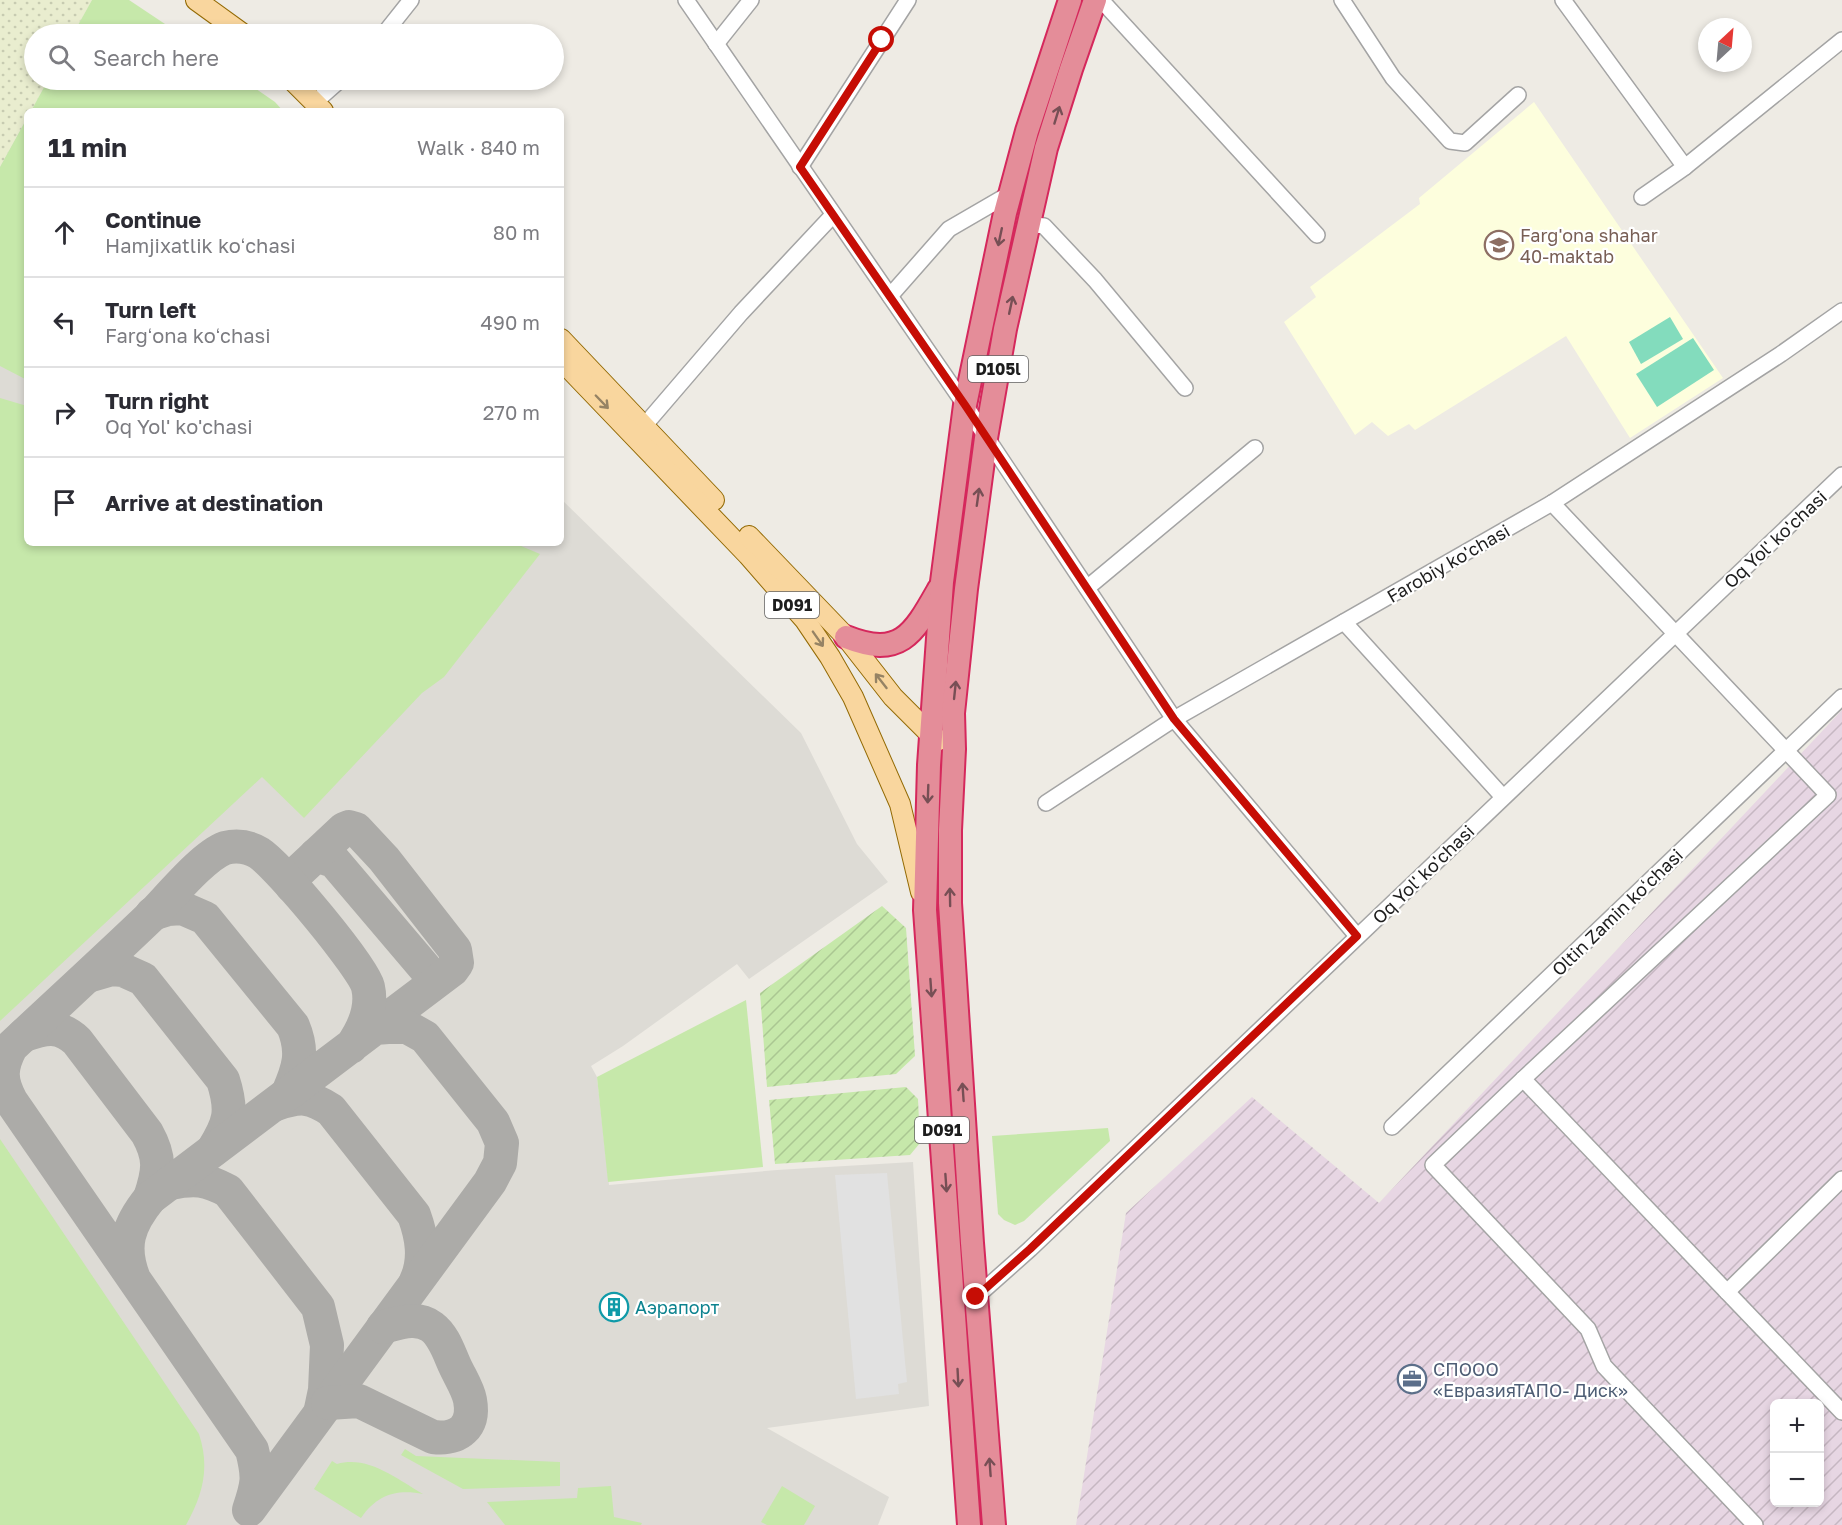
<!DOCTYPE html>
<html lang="en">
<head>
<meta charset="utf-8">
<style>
  body { margin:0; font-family:"Golos Text",sans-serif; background:#f2f2f3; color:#2b2b33 }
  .controls { position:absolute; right:18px; bottom:18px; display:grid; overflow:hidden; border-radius:9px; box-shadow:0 3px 9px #0003 }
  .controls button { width:54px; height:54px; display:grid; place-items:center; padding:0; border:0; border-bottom:2px solid #e1e1e2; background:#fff; color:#2b2b33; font:30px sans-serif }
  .compass { position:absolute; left:1698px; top:18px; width:54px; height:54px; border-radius:50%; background:#fff; box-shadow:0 3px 9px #0003; rotate:26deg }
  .stop { position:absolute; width:18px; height:18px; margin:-14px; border:4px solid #c60d05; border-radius:50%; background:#fff }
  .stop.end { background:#c60d05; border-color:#fff; box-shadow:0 2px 6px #0008 }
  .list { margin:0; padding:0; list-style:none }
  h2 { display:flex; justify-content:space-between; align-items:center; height:78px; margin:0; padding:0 24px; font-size:26px }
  h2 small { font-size:20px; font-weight:400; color:#7c7c81 }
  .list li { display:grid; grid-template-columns:39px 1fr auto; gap:18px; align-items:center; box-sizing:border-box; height:90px; padding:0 24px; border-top:2px solid #e1e1e2 }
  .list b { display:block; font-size:22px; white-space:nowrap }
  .list p { margin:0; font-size:20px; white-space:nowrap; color:#7c7c81 }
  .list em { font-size:20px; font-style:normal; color:#7c7c81 }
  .icon { flex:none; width:33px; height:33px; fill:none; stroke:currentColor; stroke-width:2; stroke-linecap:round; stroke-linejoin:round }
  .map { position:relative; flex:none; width:1842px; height:1525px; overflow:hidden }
  .search { position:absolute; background:#fff; box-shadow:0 3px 9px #0003; left:24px; top:24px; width:540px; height:66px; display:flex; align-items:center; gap:15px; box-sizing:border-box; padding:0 21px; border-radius:33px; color:#7c7c81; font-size:22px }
  .panel { position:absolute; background:#fff; box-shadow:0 3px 9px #0003; left:24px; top:108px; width:540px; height:438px; border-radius:9px }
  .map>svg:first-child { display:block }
  .industrial { fill:url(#industrial-furrows); fill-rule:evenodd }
  .education { fill:#fdfedd }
  .airport { fill:#dddbd5 }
  .farmland { fill:url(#farmland-dots) }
  .grass { fill:#c6e8aa }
  .garden { fill:url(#garden-furrows) }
  .pitch { fill:#83dcbd }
  .parking { fill:#e1e1e1 }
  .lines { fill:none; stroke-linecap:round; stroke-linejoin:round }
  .taxiway { stroke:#acaba8; stroke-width:34 }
  .minor-casing { stroke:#a4a4a4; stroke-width:18 }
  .major-casing { stroke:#936a04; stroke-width:22 }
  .highway-casing { stroke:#d5285c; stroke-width:26 }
  .minor { stroke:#fff; stroke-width:15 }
  .major { stroke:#f9d69e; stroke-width:20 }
  .highway { stroke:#e48d99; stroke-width:22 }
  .oneway { stroke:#774f55 }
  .oneway2 { stroke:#968364 }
  .route { stroke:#c60d05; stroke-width:8 }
  .labels { text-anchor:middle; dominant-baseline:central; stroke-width:4.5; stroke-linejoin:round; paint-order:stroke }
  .shield { fill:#fff; stroke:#616161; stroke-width:1.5 }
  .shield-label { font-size:16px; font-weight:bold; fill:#1d1d1d }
  .education-label { font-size:18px; fill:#785e54; stroke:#fff; text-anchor:start }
  .street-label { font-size:18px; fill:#1d1d1d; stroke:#fff }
  .culture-label { font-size:18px; fill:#0d838f; stroke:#fff; text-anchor:start }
  .service-label { font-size:18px; fill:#4e5e75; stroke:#fff; text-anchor:start }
</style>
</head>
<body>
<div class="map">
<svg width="1842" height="1525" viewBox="0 0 1842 1525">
  <defs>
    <pattern id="industrial-furrows" width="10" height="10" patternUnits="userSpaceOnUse" patternTransform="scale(1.5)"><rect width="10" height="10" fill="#e7d6e3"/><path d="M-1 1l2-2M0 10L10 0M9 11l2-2" fill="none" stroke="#c6b7c2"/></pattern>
    <pattern id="farmland-dots" width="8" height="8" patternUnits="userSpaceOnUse" patternTransform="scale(1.5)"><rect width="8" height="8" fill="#e9edcf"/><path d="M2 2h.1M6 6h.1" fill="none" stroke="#c7cbb1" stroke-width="1.8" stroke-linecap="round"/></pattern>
    <pattern id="garden-furrows" width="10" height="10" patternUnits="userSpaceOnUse" patternTransform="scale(1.5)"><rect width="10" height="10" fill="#c6e8aa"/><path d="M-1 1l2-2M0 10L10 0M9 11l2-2" fill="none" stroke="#aac792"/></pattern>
  </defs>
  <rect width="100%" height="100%" fill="#eeebe4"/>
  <path class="industrial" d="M1842,710V1525H1076L1126,1213L1252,1097L1379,1203ZM1774,1404H1820V1502H1774Z"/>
  <path class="education" d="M1534,102L1723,378L1630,438L1566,336L1415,430L1409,424L1388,436L1372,422L1355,435L1284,322L1316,297L1310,287L1420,204L1419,198Z"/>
  <path class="airport" d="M27,118V543H561V499L801,733L857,844L888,882L749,979L737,964L623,1046L591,1066L597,1077L609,1185L777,1170L913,1162L929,1406L767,1428L889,1497L878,1525H0V167Z"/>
  <path class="farmland" d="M0,0H92L73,34H34V80H48L31,111H27V118L0,167Z"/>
  <g class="grass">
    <path d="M92,0H129L180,34H73Z"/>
    <path d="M48,80H243L275,102L283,111H31Z"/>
    <path d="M27,118V380L0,366V167Z"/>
    <path d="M0,398L27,406V543H514L540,554L444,677L422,693L304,818L262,777L0,1021Z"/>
    <path d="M746,1000L763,1167L608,1182L597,1077Z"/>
    <path d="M1108,1128L1110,1141L1024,1221L1015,1225L1004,1220L998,1214L992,1136Z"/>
    <path d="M0,1139L199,1434C210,1468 203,1494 186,1525H0Z"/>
    <path d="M405,1449L416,1456L560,1462V1486L463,1489L401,1455Z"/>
    <path d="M332,1461L337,1464C368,1455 397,1479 423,1494C396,1489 377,1495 361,1518L314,1489Z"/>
    <path d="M611,1486L614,1517L642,1523L641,1525H505L487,1502L577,1498L578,1488Z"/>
    <path d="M782,1486L815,1506L804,1525H767L761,1522Z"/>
  </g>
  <g class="garden">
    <path d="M882,906L906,928L915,1056L896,1074L767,1087L760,993Z"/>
    <path d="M906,1087L918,1099L920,1143L910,1155L775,1164L769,1100Z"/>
  </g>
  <g class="pitch">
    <path d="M1670,317L1683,339L1641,364L1629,342Z"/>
    <path d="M1693,338L1714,370L1657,407L1636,374Z"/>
  </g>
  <path class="parking" d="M887,1173L907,1382L898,1384L899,1394L856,1399L835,1175Z"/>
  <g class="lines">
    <g class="taxiway">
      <path d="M316,855L334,861L430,974V986"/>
      <path d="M292,886L293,878L297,873L344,829L349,827L356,829L384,859L455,950L457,963L452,970L375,1028"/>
      <path d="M152,914L168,909L182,908L205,918L293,1026C304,1052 299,1068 288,1093"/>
      <path d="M88,976L112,969L123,970L143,979L223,1080C233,1111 230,1123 213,1150"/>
      <path d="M24,1035C45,1028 59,1024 77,1041L147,1133C161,1158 159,1171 150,1198"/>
      <path d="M276,1104C300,1096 310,1096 331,1110L414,1215C422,1237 426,1259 416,1281"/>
      <path d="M170,1183C195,1178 206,1179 228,1191L318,1307L327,1345L325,1390L321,1409"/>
      <path d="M134,1279C121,1246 128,1225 150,1198L375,1028L388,1027H407L425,1037L493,1122L502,1143L500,1163L490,1182L249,1510C258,1483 259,1478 252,1450L11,1101C0,1080 0,1068 11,1047C58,1003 105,960 151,916C169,898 203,856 225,848C237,845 249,847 259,853C279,866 363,967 368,987C373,1009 363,1030 351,1047"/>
      <path d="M328,1403L359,1401L433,1437C459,1440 475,1427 470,1400C468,1389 460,1377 455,1366C449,1353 444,1336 432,1327C417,1316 399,1323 383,1327"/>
    </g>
    <g class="minor-casing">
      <g id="minor">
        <path d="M686,0L965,405L1174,719L1357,936"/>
        <path d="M1101,0L1317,235"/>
        <path d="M1342,0L1393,78L1450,141L1465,143L1518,95"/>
        <path d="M1563,0L1685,167"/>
        <path d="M384,34L411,0"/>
        <path d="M716,44L751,0"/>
        <path d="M315,102L340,80"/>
        <path d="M800,167L908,0"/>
        <path d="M1642,197L1685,167L1842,40"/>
        <path d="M1028,224L1044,226L1095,280L1185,388"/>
        <path d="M890,296L949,229L1011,193"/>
        <path d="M644,426L741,313L833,215"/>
        <path d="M1552,503L1828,795L1523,1079L1433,1165L1588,1329L1604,1366L1755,1525"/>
        <path d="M1087,588L1255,448"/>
        <path d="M1344,622L1503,797"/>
        <path d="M1046,803L1174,719L1552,503L1781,354L1842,311"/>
        <path d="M1523,1079L1842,1412"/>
        <path d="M1392,1127L1842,697"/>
        <path d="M1727,1292L1842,1179"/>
        <path d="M971,1298L976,1297L1030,1249L1842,475"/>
      </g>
    </g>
    <g class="major-casing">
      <g id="major">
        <path d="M196,0L243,34"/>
        <path d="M292,80L323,111"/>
        <path d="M561,339L714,500"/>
        <path d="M561,360L748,555L805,620L830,657L853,697L900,804L921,892"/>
        <path d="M749,536L846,637L893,697L931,735L939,740"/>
      </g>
    </g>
    <g class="highway-casing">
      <g id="highway">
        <path d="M846,637C901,659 914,633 939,589"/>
        <path d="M969,1525L925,910L929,765L942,582L965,405L1005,213L1027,131L1070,0"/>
        <path d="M994,1525L972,1243L950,903V830L954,749L953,713L966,589L986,438L1005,329L1046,148L1071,69L1095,0"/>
      </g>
    </g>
    <use href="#minor" class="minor"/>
    <use href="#major" class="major"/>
    <use href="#highway" class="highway"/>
  </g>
  <defs><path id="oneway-shaft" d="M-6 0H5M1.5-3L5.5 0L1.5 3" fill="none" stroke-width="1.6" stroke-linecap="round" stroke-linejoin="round" transform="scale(1.5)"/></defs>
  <g class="oneway">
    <use href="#oneway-shaft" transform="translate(1057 115) rotate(-73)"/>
    <use href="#oneway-shaft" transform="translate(1000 237) rotate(102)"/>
    <use href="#oneway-shaft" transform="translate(1011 305) rotate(-78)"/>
    <use href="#oneway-shaft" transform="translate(978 497) rotate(-82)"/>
    <use href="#oneway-shaft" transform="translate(955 690) rotate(-84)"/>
    <use href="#oneway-shaft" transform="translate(928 794) rotate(92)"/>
    <use href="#oneway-shaft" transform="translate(950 897) rotate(-91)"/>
    <use href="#oneway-shaft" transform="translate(931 988) rotate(86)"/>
    <use href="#oneway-shaft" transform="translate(963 1092) rotate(-94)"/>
    <use href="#oneway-shaft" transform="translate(946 1183) rotate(86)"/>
    <use href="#oneway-shaft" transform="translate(958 1378) rotate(87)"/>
    <use href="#oneway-shaft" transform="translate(990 1467) rotate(-94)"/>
  </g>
  <g class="oneway2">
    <use href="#oneway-shaft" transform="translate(602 402) rotate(46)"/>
    <use href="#oneway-shaft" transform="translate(818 639) rotate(55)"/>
    <use href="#oneway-shaft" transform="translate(881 681) rotate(-128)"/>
  </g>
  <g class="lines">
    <path class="route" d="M882,40L800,167L965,405L1174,719L1357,936L1030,1249L976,1297"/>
  </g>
  <defs>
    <g id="school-ring" transform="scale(1.5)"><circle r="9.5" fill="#fff" stroke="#8d6e63" stroke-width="1.5"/><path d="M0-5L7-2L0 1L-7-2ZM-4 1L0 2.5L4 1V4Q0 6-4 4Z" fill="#8d6e63"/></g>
    <g id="building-ring" transform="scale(1.5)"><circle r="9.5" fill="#fff" stroke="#0f9aa8" stroke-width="1.5"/><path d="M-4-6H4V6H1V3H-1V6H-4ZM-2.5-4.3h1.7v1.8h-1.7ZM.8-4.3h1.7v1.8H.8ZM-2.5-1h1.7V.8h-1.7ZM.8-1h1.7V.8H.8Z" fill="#0f9aa8"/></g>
    <g id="office-ring" transform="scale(1.5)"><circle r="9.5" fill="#fff" stroke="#5c6f8a" stroke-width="1.5"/><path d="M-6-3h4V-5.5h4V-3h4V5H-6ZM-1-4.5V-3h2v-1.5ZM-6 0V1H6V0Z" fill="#5c6f8a"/></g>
  </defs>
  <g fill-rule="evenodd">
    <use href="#school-ring" x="1499" y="245"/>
    <use href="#building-ring" x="614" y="1307"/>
    <use href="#office-ring" x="1412" y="1379"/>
  </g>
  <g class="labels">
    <g class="shield">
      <rect x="968" y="356" width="60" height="26" rx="4.5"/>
      <rect x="765" y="592" width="54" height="26" rx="4.5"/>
      <rect x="915" y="1117" width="54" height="26" rx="4.5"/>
    </g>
    <g class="shield-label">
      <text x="998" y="369">D105l</text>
      <text x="792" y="605">D091</text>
      <text x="942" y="1130">D091</text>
    </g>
    <g class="education-label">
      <text x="1520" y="235">Farg'ona shahar<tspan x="1520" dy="21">40-maktab</tspan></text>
    </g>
    <g class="street-label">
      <text transform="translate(1775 539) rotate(-43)">Oq Yol' ko'chasi</text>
      <text transform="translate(1448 563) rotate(-30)">Farobiy ko'chasi</text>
      <text transform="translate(1423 874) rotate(-44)">Oq Yol' ko'chasi</text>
      <text transform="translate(1617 912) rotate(-44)">Oltin Zamin koʻchasi</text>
    </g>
    <g class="culture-label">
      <text x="635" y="1307">Аэрапорт</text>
    </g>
    <g class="service-label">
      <text x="1433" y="1369">СПООО<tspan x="1433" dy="21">«ЕвразияТАПО- Диск»</tspan></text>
    </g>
  </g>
</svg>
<div class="controls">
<button>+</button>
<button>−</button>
</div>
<svg class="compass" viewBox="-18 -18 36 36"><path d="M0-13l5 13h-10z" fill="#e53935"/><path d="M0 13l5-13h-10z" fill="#7c7c81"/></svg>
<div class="stop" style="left:882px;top:40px"></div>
<div class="stop end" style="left:976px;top:1297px"></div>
<div class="search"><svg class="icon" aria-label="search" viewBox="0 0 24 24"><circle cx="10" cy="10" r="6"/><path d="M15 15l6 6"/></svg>Search here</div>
<section class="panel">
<h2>11 min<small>Walk · 840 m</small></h2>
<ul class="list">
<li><svg class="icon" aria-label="ahead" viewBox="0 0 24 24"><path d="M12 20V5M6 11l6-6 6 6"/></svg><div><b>Continue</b><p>Hamjixatlik koʻchasi</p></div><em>80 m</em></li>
<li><svg class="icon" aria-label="left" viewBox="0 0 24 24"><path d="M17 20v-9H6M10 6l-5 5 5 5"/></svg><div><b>Turn left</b><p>Fargʻona koʻchasi</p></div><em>490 m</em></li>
<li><svg class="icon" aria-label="right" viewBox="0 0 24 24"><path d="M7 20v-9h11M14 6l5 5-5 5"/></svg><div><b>Turn right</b><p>Oq Yol' ko'chasi</p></div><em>270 m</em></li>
<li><svg class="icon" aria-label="arrive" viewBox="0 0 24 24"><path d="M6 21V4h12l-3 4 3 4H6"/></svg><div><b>Arrive at destination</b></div></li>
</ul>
</section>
</div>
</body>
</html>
